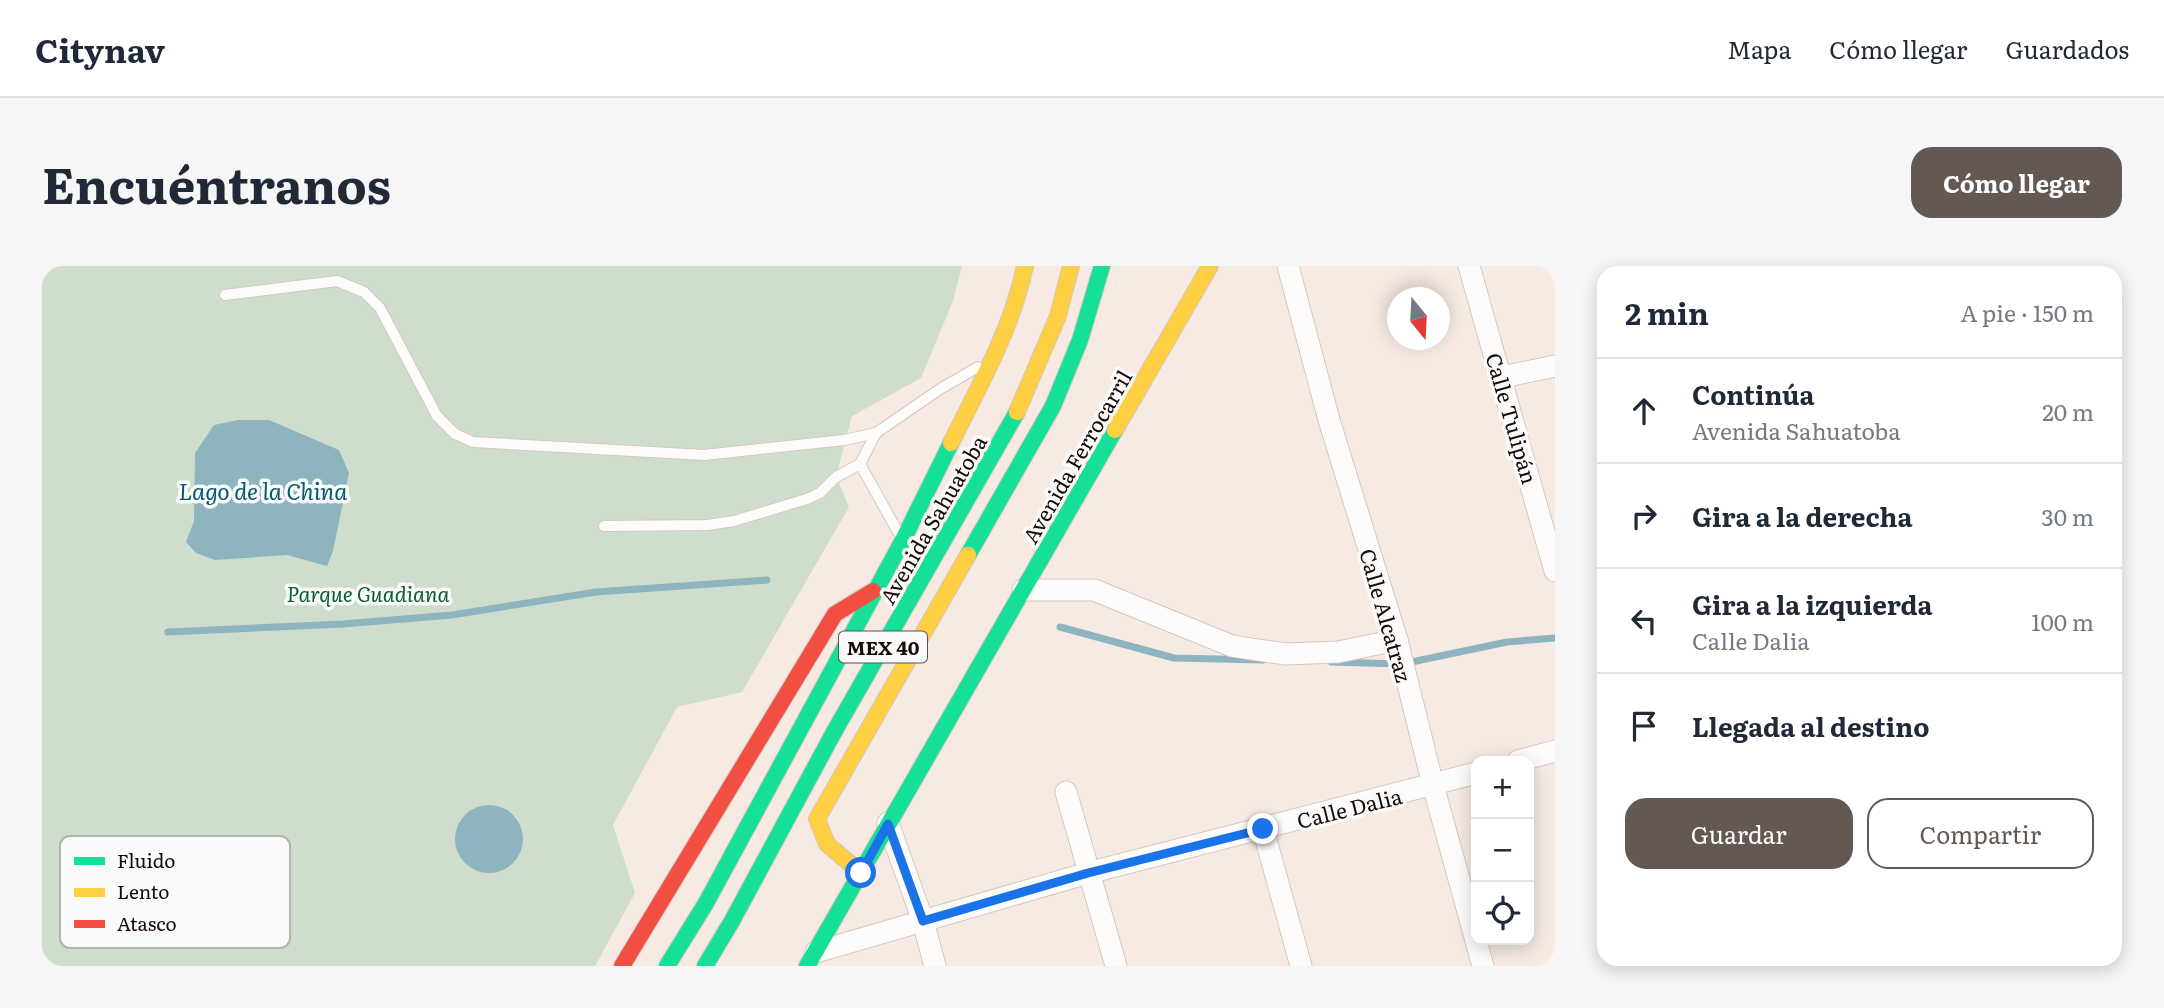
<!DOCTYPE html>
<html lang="es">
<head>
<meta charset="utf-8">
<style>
  body { margin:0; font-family:Literata,serif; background:#f6f6f7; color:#1f2937 }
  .controls { position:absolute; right:21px; bottom:21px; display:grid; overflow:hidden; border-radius:14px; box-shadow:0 4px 18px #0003 }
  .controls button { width:63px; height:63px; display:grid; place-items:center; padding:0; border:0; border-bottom:2px solid #e0e1e3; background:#fff; color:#1f2937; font:35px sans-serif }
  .compass { position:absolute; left:1345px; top:21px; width:63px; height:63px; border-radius:50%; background:#fff; box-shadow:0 4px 18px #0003; rotate:162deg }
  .stop { position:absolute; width:21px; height:21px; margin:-16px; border:5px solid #1a73e8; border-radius:50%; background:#fff }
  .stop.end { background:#1a73e8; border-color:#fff; box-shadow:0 2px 7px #0008 }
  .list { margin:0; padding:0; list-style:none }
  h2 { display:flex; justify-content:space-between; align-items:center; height:91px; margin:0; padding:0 28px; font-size:30px }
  h2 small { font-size:23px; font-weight:400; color:#747a83 }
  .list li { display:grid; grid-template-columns:46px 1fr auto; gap:21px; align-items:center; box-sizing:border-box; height:105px; padding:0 28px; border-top:2px solid #e0e1e3 }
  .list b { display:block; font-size:26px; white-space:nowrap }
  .list p { margin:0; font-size:23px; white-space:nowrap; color:#747a83 }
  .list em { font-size:23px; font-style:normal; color:#747a83 }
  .actions { display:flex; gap:14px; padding:21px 28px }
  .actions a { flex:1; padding:16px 0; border:2px solid #645852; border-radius:21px; text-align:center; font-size:24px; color:#645852 }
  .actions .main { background:#645852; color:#fff }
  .icon { flex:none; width:38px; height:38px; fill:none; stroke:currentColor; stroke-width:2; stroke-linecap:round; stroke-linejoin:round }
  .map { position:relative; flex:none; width:1513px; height:700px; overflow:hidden; border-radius:21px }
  header { display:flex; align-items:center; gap:42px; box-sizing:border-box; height:98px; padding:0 35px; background:#fff; border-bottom:2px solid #e0e1e3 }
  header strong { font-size:33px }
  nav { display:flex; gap:38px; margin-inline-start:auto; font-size:24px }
  .intro { display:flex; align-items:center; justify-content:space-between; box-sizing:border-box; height:168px; padding:0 42px }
  h1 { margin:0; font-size:49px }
  .button { padding:18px 32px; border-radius:21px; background:#645852; color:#fff; font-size:24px; font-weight:700 }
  main { display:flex; gap:42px; padding:0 42px }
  aside { flex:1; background:#fff; border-radius:21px; box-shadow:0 4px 18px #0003 }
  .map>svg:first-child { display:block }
  .green { fill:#cfddcc }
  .water { fill:#8eb5bf }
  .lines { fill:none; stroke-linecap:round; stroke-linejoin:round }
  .stream { stroke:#8eb5bf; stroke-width:7 }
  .lane-casing { stroke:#d4c8c1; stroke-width:12 }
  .street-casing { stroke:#d4c8c1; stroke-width:23 }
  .fast-casing { stroke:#d4c8c1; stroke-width:18 }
  .slow-casing { stroke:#d4c8c1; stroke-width:18 }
  .jam-casing { stroke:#d4c8c1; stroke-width:18 }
  .lane { stroke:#fefcfb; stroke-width:10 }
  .street { stroke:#fefcfb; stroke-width:21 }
  .fast { stroke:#16e098; stroke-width:16 }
  .slow { stroke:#ffcf43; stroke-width:16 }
  .jam { stroke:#f24e42; stroke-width:16 }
  .route { stroke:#1a73e8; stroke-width:9 }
  .labels { text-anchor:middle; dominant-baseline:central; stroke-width:7; stroke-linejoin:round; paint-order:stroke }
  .shield { fill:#fafafa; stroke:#5a524e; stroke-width:2 }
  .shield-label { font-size:19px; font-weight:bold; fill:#150a04 }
  .street-label { font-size:21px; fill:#150a04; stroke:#fafafa }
  .park-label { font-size:21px; font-style:italic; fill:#0c5c34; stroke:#fafafa }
  .water-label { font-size:23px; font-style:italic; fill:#015a6e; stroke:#fafafa }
  .key { fill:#fafafa; stroke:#b5b2b0; stroke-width:2 }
  .key-label { font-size:19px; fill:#150a04 }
</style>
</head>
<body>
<header>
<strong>Citynav</strong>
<nav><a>Mapa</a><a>Cómo llegar</a><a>Guardados</a></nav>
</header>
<div class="intro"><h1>Encuéntranos</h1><a class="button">Cómo llegar</a></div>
<main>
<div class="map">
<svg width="1513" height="700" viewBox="0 0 1513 700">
  <rect width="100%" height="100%" fill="#f6eae3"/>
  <path class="green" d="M0,0H920L911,35L879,112L810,150L794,210L807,241L700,426L635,441L571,559L593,627L553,700H0Z"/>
  <g class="water">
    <path d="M196,154H227L297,184L307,207L291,285L285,300L245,289L173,294L154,287L144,276L152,255L153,187L172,159Z"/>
    <circle cx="447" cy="573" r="34"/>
  </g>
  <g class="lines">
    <g class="stream">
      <path d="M1018,361L1132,392L1221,394"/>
      <path d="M126,366L301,358L410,349L554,326L725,314"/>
      <path d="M1289,396L1360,398L1465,376L1513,372"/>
    </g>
    <g class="lane-casing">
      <g id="lane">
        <path d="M183,29L295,15L322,26L338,42L395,150L413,168L431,176L662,189L802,174L834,167L898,123L936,101"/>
        <path d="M818,198L856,266"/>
        <path d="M562,260L665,259L692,255L765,233L778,227L794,211L818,198L834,167"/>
      </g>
    </g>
    <g class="street-casing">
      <g id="street">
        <path d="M1246,0L1287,154L1355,374L1391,519L1441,700"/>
        <path d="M1427,0L1513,305"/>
        <path d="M1460,111L1513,100"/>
        <path d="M981,324H1052L1190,380L1243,388L1296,386L1355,374"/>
        <path d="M1476,495L1513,485"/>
        <path d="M1024,526L1074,700"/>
        <path d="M846,557L881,655L893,700"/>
        <path d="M1221,563L1259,700"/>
        <path d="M774,686L1046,607L1434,507"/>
      </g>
    </g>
    <g class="fast-casing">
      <g id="fast">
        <path d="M926,289L1011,140L1038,74L1060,0"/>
        <path d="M625,700L664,637L861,274L909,177"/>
        <path d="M663,700L690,655L792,466L975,146"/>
        <path d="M765,700L1073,164"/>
      </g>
    </g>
    <g class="slow-casing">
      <g id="slow">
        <path d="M975,146L1016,50L1029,0"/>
        <path d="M1073,164L1168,0"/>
        <path d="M909,177C937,120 970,63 983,0"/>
        <path d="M819,607L785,578L775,553L926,289"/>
      </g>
    </g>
    <g class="jam-casing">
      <path id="jam" d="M580,700L793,348L831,325"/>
    </g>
    <use href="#lane" class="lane"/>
    <use href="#street" class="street"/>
    <use href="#fast" class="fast"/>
    <use href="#slow" class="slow"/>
    <use href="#jam" class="jam"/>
  </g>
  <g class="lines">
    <path class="route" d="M819,607L846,558L881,655L1046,607L1221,563"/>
  </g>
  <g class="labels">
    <rect class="shield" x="797" y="365.5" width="88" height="31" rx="5"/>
    <g class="shield-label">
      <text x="841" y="381">MEX 40</text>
    </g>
    <g class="street-label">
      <text transform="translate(1471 152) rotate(74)">Calle Tulipán</text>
      <text transform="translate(1034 190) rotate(-60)">Avenida Ferrocarril</text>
      <text transform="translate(890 253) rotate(-60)">Avenida Sahuatoba</text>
      <text transform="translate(1345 349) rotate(74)">Calle Alcatraz</text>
      <text transform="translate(1307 541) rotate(-14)">Calle Dalia</text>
    </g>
    <g class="park-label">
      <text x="326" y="326">Parque Guadiana</text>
    </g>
    <g class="water-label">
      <text x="221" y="224">Lago de la China</text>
    </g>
  </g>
  <rect x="18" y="570" width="230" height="112" rx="10" class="key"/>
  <rect x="32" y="591" width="31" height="8" fill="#16e098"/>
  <rect x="32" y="622" width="31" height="9" fill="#ffcf43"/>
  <rect x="32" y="654" width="31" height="8" fill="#f24e42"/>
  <g class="key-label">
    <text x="75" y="602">Fluido</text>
    <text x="75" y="633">Lento</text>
    <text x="75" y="665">Atasco</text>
  </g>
</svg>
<div class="controls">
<button>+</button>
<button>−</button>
<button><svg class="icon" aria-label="locate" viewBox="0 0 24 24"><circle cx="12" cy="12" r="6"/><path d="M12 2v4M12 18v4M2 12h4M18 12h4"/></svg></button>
</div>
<svg class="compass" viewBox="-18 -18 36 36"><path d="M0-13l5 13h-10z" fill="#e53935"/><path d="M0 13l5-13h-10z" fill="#747a83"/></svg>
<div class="stop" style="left:819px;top:607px"></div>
<div class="stop end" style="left:1221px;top:563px"></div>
</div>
<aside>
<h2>2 min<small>A pie · 150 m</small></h2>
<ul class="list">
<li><svg class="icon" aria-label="ahead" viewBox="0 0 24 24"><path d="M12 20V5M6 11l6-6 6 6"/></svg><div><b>Continúa</b><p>Avenida Sahuatoba</p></div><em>20 m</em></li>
<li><svg class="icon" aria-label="right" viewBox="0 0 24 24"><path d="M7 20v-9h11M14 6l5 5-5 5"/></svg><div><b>Gira a la derecha</b></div><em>30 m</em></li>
<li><svg class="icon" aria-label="left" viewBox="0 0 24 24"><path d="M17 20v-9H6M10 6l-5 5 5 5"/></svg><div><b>Gira a la izquierda</b><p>Calle Dalia</p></div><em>100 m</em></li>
<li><svg class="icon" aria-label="arrive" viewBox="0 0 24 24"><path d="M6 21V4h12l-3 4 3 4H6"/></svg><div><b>Llegada al destino</b></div></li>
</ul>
<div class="actions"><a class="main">Guardar</a><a>Compartir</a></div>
</aside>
</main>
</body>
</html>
